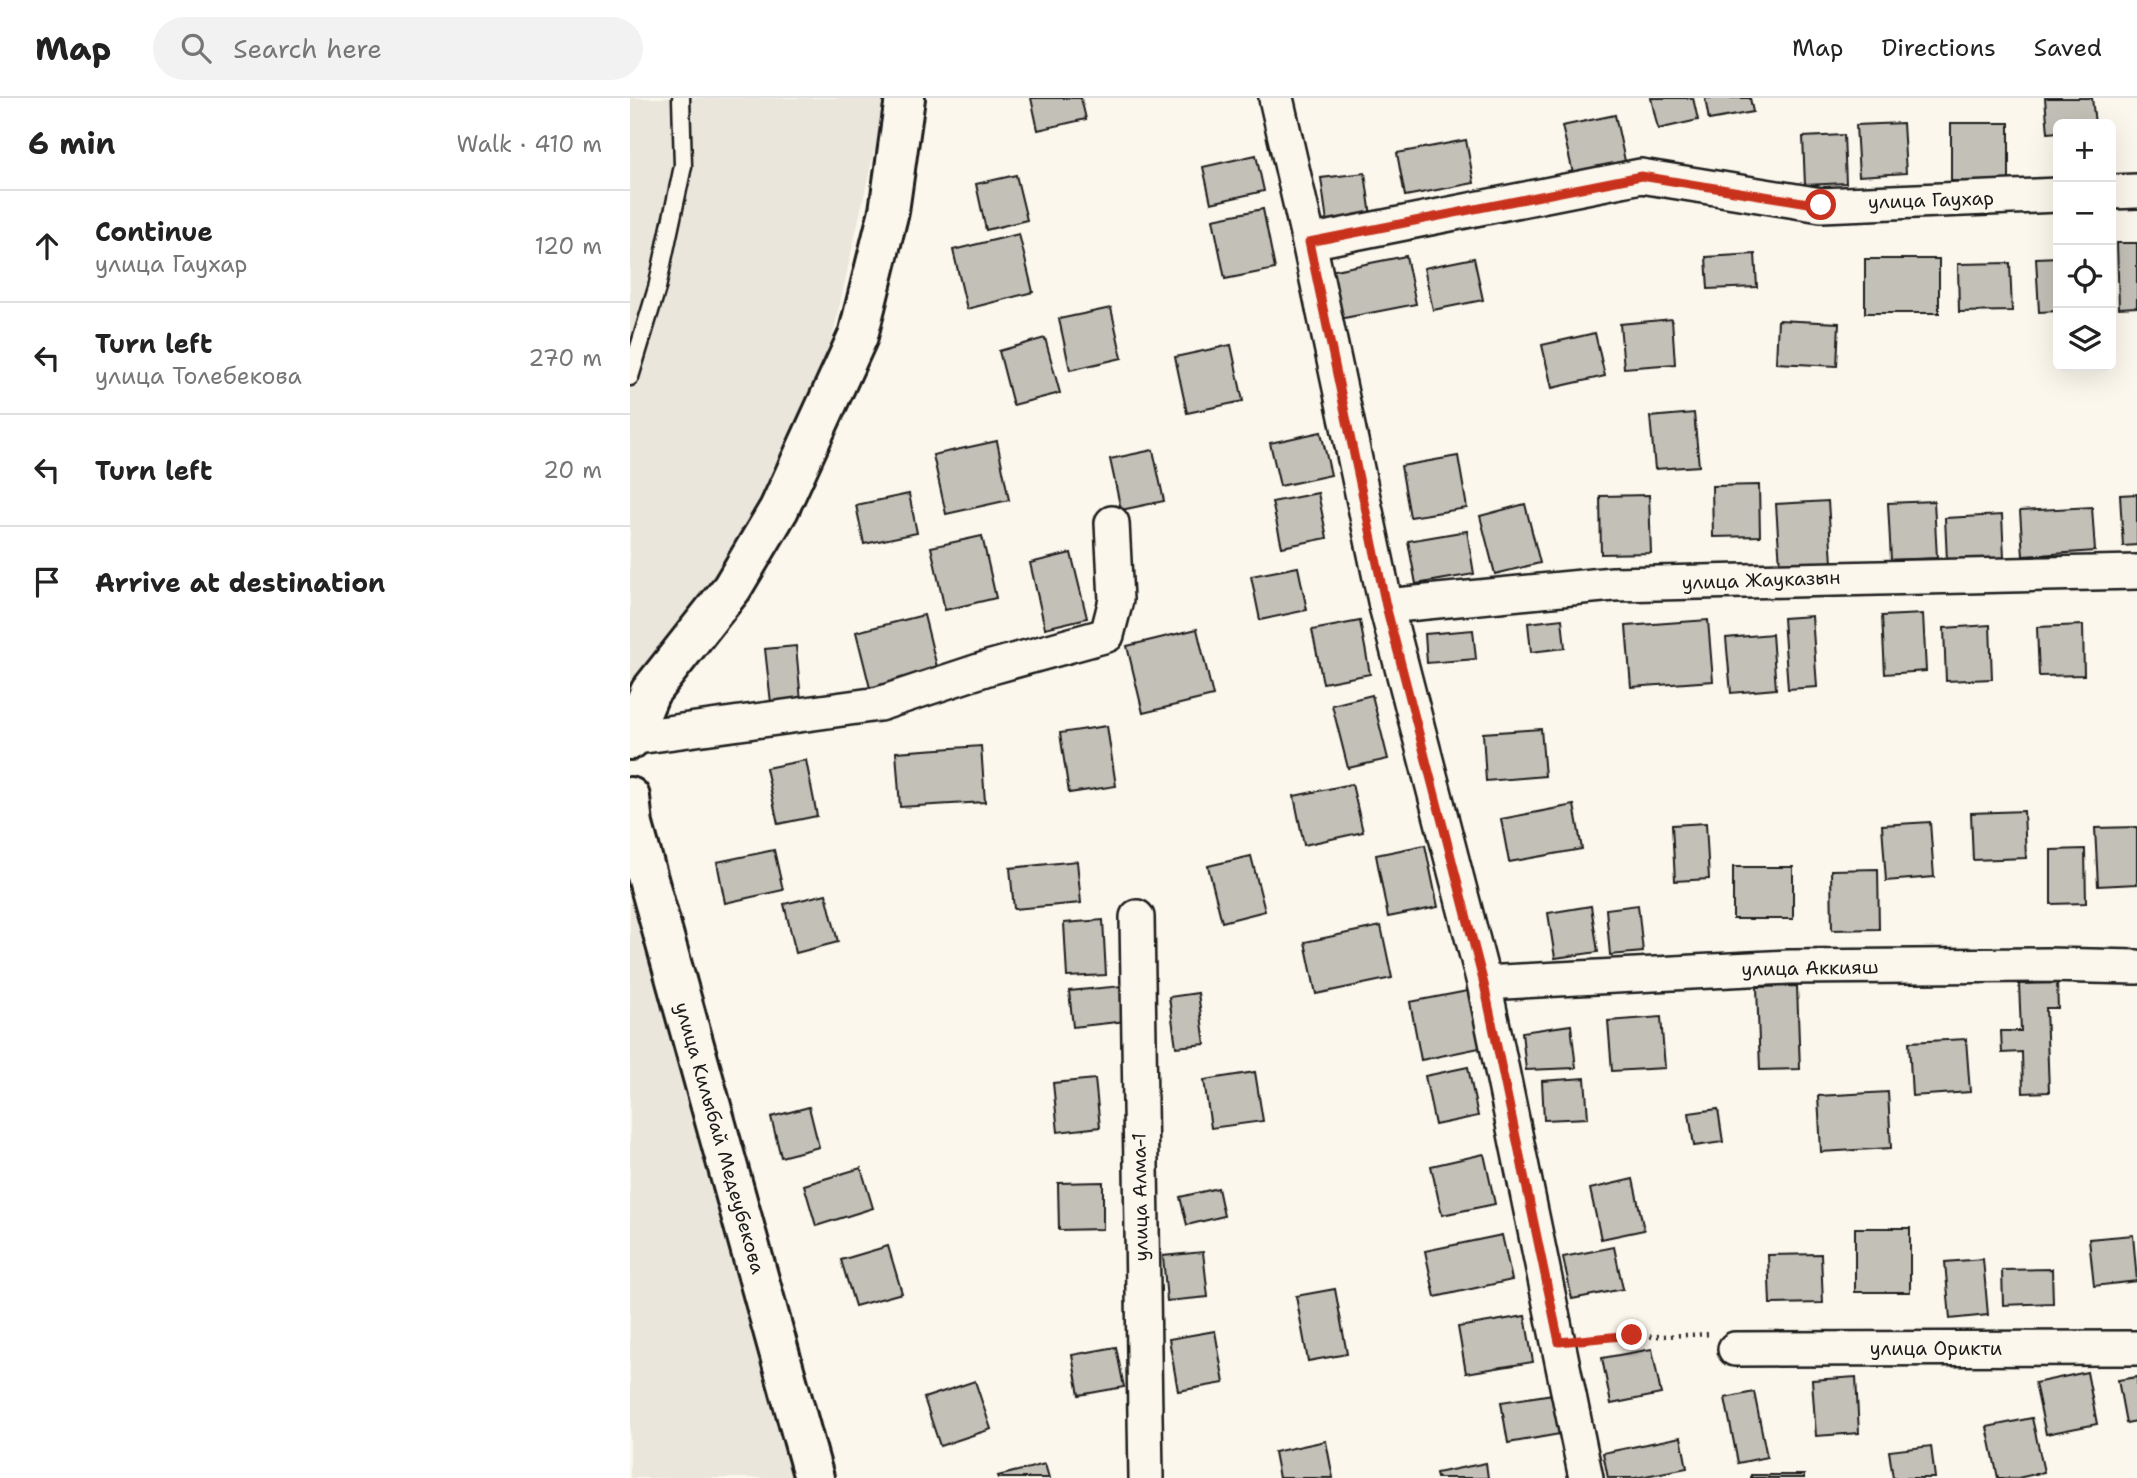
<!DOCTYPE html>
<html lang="en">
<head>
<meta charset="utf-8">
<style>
  body { margin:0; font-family:"Shantell Sans",sans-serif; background:#f2f2f2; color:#222 }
  .controls { position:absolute; right:21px; top:21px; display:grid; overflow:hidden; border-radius:10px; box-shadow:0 7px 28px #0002 }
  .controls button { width:63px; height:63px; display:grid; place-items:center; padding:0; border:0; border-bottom:2px solid #e0e0e0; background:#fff; color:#222; font:35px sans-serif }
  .stop { position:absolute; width:21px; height:21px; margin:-16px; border:5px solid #c8321e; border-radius:50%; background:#fff }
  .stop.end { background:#c8321e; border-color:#fff; box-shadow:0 2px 7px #0008 }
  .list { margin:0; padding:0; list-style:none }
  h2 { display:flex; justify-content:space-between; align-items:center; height:91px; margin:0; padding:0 28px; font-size:30px }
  h2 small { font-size:23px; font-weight:400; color:#767676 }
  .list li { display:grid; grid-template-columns:46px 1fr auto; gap:21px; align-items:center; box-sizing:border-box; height:112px; padding:0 28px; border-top:2px solid #e0e0e0 }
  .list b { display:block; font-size:26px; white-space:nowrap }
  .list p { margin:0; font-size:23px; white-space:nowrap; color:#767676 }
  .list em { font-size:23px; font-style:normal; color:#767676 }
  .icon { flex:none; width:38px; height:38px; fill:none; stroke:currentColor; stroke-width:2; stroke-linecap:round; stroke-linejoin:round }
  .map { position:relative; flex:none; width:1507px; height:1380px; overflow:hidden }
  header { display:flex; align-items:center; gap:42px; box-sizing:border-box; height:98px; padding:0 35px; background:#fff; border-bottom:2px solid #e0e0e0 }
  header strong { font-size:33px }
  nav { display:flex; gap:38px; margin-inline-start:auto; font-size:24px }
  .search { width:490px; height:63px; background:#f2f2f2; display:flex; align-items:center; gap:18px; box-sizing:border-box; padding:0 24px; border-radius:38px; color:#767676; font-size:26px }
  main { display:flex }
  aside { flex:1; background:#fff }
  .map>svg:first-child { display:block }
  .built { fill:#eae6dc }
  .building { fill:#c3c0b8; stroke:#1c1c1c; stroke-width:2 }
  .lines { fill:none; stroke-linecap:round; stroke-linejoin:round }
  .lane-casing { stroke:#1c1c1c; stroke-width:21 }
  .street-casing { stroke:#1c1c1c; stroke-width:38 }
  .secondary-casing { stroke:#1c1c1c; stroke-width:44 }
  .path { stroke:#1c1c1c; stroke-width:4.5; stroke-dasharray:2 5; stroke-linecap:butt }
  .lane { stroke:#fbf7ec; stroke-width:16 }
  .street { stroke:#fbf7ec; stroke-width:33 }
  .secondary { stroke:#fbf7ec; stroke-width:38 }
  .route { stroke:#c8321e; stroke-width:9 }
  .labels { text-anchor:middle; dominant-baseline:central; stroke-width:6; stroke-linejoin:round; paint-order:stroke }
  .street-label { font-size:19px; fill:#1c1c1c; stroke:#fbf7ec }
</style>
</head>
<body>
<header>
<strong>Map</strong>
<div class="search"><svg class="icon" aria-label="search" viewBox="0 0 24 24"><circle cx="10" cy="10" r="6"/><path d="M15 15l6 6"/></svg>Search here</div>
<nav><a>Map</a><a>Directions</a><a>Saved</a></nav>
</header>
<main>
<aside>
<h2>6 min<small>Walk · 410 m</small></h2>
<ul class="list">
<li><svg class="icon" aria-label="ahead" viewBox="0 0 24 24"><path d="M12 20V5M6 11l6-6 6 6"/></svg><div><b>Continue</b><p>улица Гаухар</p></div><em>120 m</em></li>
<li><svg class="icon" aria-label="left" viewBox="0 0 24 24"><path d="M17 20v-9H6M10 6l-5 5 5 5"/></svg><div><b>Turn left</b><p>улица Толебекова</p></div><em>270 m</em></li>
<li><svg class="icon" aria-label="left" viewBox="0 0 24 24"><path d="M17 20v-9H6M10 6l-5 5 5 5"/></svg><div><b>Turn left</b></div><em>20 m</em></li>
<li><svg class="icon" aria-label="arrive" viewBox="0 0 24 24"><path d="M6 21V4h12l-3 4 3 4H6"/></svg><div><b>Arrive at destination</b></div></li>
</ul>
</aside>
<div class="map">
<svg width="1507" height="1380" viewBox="0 0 1507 1380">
  <rect width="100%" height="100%" fill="#fbf7ec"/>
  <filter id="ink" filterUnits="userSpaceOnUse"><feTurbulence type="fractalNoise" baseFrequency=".0143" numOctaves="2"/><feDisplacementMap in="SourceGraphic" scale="14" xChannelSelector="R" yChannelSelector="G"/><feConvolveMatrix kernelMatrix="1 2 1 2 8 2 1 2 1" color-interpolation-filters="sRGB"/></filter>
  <g filter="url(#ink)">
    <g class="built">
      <path d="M0,0H256L183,326L0,626Z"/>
      <path d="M0,797L164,1380H0Z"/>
    </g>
    <g class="building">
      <path d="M401,0H451L456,21L408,32Z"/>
      <path d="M1021,0H1063L1068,22L1028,31Z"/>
      <path d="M1075,0H1120L1123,14L1079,22Z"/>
      <path d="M1415,0H1462L1465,26H1428V34L1418,35Z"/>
      <path d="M985,17L995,63L943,75L932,28Z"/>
      <path d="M1273,25L1276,75L1229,78L1226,27Z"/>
      <rect x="1321" y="25" width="58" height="58"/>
      <path d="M1214,37L1216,85L1175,87L1173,39Z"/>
      <path d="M836,42L844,85L775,98L767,55Z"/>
      <path d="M626,57L634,93L581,105L573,69Z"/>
      <path d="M735,75L741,118L697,124L691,80Z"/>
      <path d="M386,77L397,122L356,132L346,86Z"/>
      <path d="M633,111L645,171L595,181L583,121Z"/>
      <path d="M389,136L403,194L337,211L323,152Z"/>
      <path d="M1487,145H1507V209L1489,210Z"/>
      <path d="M1125,156L1127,189L1078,191L1076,159Z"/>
      <path d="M776,158L786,206L709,221L700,173Z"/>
      <path d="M1428,159V213L1409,214L1406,160Z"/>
      <path d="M844,160L853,202L803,212L794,170Z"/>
      <rect x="1235" y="161" width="74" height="54"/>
      <path d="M1380,165L1382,213L1329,214L1328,166Z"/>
      <path d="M481,210L492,260L440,272L429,221Z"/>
      <path d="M1042,221L1045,266L994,270L990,226Z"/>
      <path d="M1148,222L1209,225L1207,268L1146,265Z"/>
      <path d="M965,235L975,278L922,290L912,247Z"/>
      <path d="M415,240L430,295L383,307L369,253Z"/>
      <path d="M601,247L613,303L557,315L545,259Z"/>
      <path d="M1064,315L1069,368L1025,371L1020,319Z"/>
      <path d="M691,334L701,377L650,388L640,345Z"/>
      <path d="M367,343L379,402L316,416L303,357Z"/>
      <path d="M523,352L534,403L491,412L480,361Z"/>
      <path d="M828,358L837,410L780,419L771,368Z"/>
      <path d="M1129,387L1130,438L1083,439L1082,388Z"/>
      <path d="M688,395L697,440L652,449L642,404Z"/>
      <path d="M279,396L287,435L234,446L226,407Z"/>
      <path d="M1507,396V447L1493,448L1490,397Z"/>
      <path d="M1019,397L1021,455L971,456L970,398Z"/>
      <path d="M1198,403L1202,465L1150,468L1146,406Z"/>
      <path d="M1304,403L1307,460L1261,462L1258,405Z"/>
      <path d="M895,406L910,465L865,476L850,418Z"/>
      <path d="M1462,409L1465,453L1393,458L1390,413Z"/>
      <path d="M1372,417L1374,460L1317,463L1315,420Z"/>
      <path d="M837,433L844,476L786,486L778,443Z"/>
      <path d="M352,438L366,500L315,512L301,449Z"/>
      <path d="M441,455L457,520L415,530L400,465Z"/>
      <path d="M668,469L677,512L630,522L621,478Z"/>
      <path d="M1293,516L1296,573L1255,576L1252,518Z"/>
      <path d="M294,517L309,577L241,594L226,534Z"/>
      <path d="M1182,518L1187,589L1158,591L1153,520Z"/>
      <path d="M932,521L935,550L901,554L898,525Z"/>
      <path d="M1078,522L1083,583L1001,589L996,528Z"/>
      <path d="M730,523L740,576L693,585L682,532Z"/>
      <path d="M1360,527L1362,581L1316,583L1314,530Z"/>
      <path d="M1453,527L1454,577L1409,578L1407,529Z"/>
      <path d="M567,531L583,598L513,615L497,548Z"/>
      <path d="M843,532L846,561L797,565L795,536Z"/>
      <path d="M1142,536L1146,591L1101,595L1096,540Z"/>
      <path d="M166,548L171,603L141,605L135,551Z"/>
      <path d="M742,597L758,661L718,670L702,607Z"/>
      <path d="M477,628L486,688L439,695L430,635Z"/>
      <path d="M911,631L915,678L856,683L853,635Z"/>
      <path d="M351,648L355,704L270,709L266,654Z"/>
      <path d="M176,662L187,718L148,726L136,670Z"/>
      <path d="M722,686L733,734L674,747L664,698Z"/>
      <path d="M944,707L952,751L879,764L871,721Z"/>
      <path d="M1394,713L1396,760L1343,762L1341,715Z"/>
      <path d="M1300,724L1304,779L1256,783L1252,727Z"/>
      <path d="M1076,725L1079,781L1045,783L1042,727Z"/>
      <path d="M1507,729V786L1468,788L1465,730Z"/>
      <path d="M795,747L808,809L758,819L746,757Z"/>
      <path d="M1455,751L1456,805L1421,806V752Z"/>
      <path d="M144,752L153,792L95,805L87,764Z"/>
      <path d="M621,758L635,813L592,824L578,768Z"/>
      <path d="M447,763L451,805L384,811L380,770Z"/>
      <rect x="1103" y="769" width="60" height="52"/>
      <path d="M1248,771L1249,831L1202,832L1201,772Z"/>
      <path d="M196,796L208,844L166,855L154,806Z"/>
      <path d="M1008,807L1013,854L980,857L976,811Z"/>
      <path d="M961,808L968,854L925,860L918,815Z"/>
      <path d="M473,822L476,877L437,879L434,825Z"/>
      <path d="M751,828L762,880L686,896L675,844Z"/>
      <path d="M1427,885L1428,910H1416L1419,994L1393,995L1392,954L1372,955L1371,933H1391L1389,886Z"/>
      <path d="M492,888L496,923L443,929L439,893Z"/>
      <path d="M1167,888L1170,971L1130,972L1127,889Z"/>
      <path d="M848,891L859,948L791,962L780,904Z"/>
      <path d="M568,895L575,946L546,949L539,899Z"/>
      <path d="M1031,919L1035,970L982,973L978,923Z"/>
      <path d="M941,927L946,970L896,972L892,934Z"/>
      <path d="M1336,941L1340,994L1282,998L1279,944Z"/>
      <path d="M838,969L848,1018L805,1027L795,978Z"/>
      <path d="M625,974L633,1023L581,1030L574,982Z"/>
      <path d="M955,980L958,1020L914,1022L912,983Z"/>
      <path d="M465,981L470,1029L428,1034L423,985Z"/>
      <path d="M1258,994L1261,1050L1191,1054L1188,998Z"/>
      <path d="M179,1009L189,1049L151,1059L141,1019Z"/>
      <path d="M1088,1011L1093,1044L1064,1048L1059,1015Z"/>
      <path d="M854,1056L865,1106L812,1117L801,1068Z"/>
      <path d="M231,1070L243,1110L186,1128L174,1087Z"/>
      <path d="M1003,1081L1014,1132L971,1141L960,1091Z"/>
      <path d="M473,1084V1131L429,1132L428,1085Z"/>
      <path d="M588,1090L594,1118L557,1127L550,1099Z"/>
      <rect x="1225" y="1130" width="55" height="64"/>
      <path d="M872,1137L882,1182L805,1199L795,1153Z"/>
      <path d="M1503,1137L1507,1183L1464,1188L1459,1141Z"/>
      <path d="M258,1148L272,1195L225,1208L211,1162Z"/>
      <path d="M984,1149L993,1191L942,1201L933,1159Z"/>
      <path d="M573,1154L578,1199L537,1203L533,1158Z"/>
      <path d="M1191,1156L1193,1205L1140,1206L1138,1157Z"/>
      <path d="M1353,1161L1358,1217L1320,1221L1315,1164Z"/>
      <path d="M1422,1171L1423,1205L1373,1207L1372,1172Z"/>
      <path d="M705,1191L717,1256L678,1263L666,1198Z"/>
      <path d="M895,1218L903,1264L836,1275L828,1229Z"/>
      <path d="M585,1233L594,1285L548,1293L539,1241Z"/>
      <path d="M486,1249L494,1289L449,1297L442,1257Z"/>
      <path d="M1022,1251L1031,1296L981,1306L972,1260Z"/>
      <path d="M1457,1274L1467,1326L1416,1336L1405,1285Z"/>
      <path d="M1226,1279L1229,1335L1186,1338L1182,1282Z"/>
      <path d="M1507,1279V1323L1496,1325L1488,1282Z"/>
      <path d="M345,1283L361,1331L310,1348L294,1300Z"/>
      <path d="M1124,1294L1137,1359L1108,1365L1095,1300Z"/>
      <path d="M923,1296L930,1336L878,1345L871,1304Z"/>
      <path d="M1402,1320L1414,1374L1388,1380H1368L1357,1329Z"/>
      <path d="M1051,1339L1057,1370L1005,1380H978L973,1355Z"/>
      <path d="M696,1343L703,1380H649L644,1354Z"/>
      <path d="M1301,1348L1305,1380H1263L1259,1353Z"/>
      <path d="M856,1365L858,1380H807L806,1375Z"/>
      <path d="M415,1366L419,1380H369L368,1378Z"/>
      <rect x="1121" y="1377" width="53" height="3"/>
    </g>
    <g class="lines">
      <g class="lane-casing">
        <path id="lane" d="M0,279L27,190L53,68L51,0"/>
      </g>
      <g class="street-casing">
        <g id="street">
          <path d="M646,0L679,144L756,508L854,885L956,1380"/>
          <path d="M1481,94L1507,93"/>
          <path d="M679,144L1011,78L1191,107L1428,97"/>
          <path d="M756,508L983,486L1507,474"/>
          <path d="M0,640L249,606L358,570L477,537L486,502L482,425"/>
          <path d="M507,819L516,1380"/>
          <path d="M854,885L1159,869L1417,867L1507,869"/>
          <path d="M1105,1251L1507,1250"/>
        </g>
      </g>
      <g class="secondary-casing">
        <g id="secondary">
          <path d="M0,642L20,594L102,490L149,411L228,238L259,113L275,0"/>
          <path d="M0,699L3,727L184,1380"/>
        </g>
      </g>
      <path class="path" d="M957,1241L1082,1236"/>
      <use href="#lane" class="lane"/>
      <use href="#street" class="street"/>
      <use href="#secondary" class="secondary"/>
    </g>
  </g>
  <g class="lines" filter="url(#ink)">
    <path class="route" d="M1002,1237L929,1244L854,886L756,508L679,144L1011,78L1191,107"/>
  </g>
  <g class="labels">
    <g class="street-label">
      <text transform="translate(1301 102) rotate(-2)">улица Гаухар</text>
      <text transform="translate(1131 482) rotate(-2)">улица Жауказын</text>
      <text transform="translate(1180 870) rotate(-1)">улица Аккияш</text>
      <text transform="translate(90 1040) rotate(74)">улица Килыбай Медеубекова</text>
      <text transform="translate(510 1099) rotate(-91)">улица Алма-1</text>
      <text x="1306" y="1250">улица Орикти</text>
    </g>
  </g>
</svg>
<div class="controls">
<button>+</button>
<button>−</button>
<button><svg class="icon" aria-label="locate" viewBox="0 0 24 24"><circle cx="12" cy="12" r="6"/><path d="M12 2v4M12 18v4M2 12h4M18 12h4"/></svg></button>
<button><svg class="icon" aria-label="layers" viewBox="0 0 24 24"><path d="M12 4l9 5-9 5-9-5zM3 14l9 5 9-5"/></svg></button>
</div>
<div class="stop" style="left:1191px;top:107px"></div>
<div class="stop end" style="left:1002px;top:1237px"></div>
</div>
</main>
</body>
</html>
